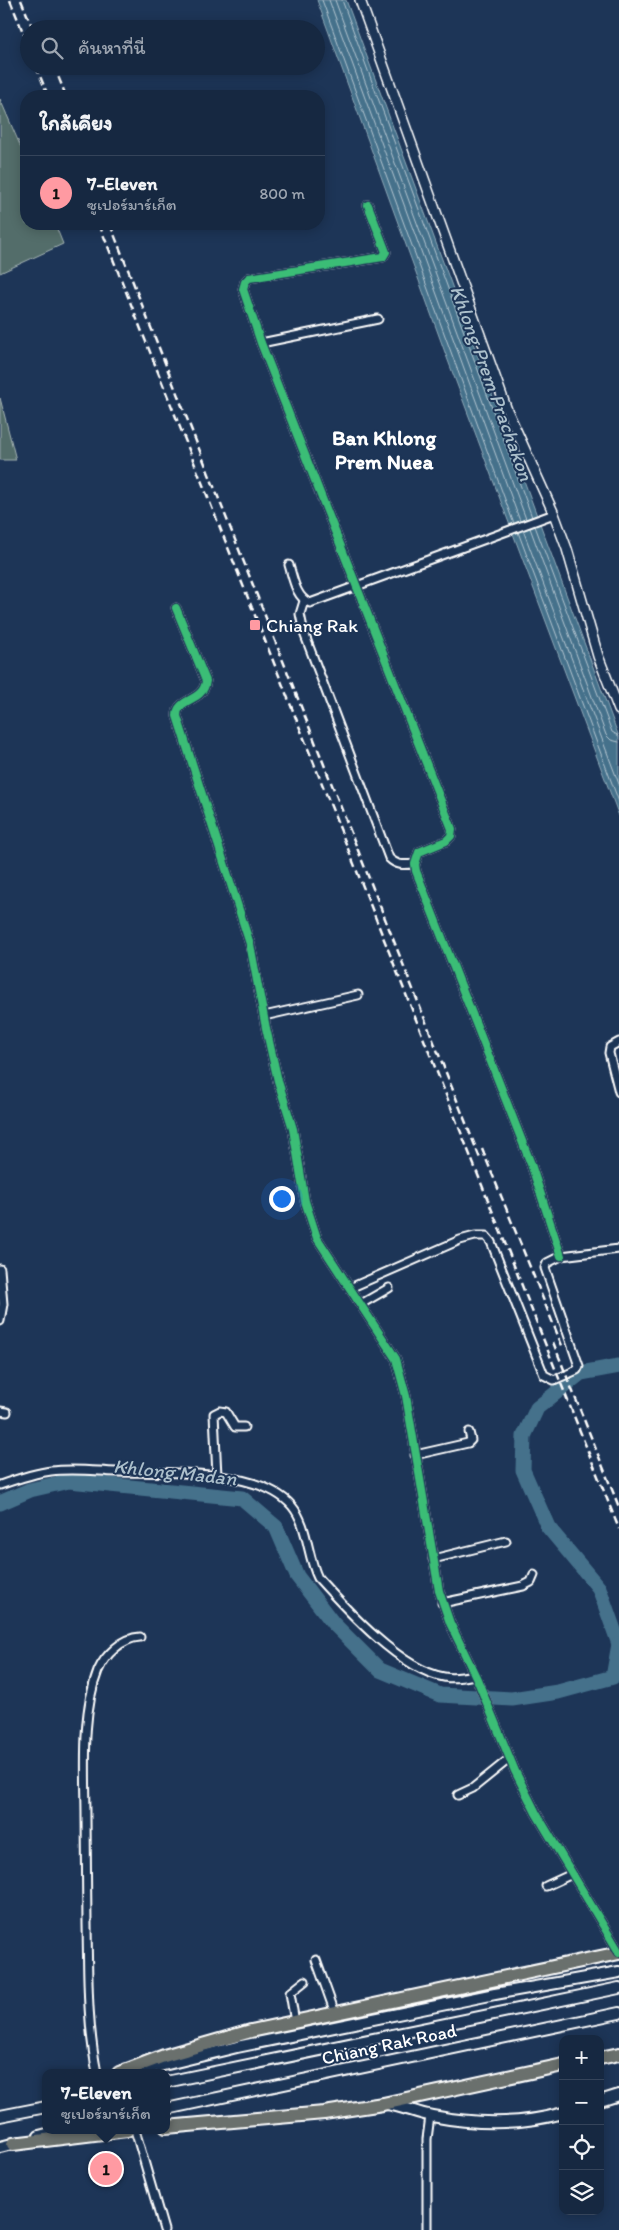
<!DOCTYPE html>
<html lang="th">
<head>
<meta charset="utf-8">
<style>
  body { margin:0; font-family:Itim,"Playpen Sans Thai",sans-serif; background:#23344c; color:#f1f3f6 }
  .controls { position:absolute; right:15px; bottom:15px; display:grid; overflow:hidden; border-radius:10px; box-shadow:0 2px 12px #0003 }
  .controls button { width:45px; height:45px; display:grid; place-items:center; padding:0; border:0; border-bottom:1px solid #35445a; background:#162841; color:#f1f3f6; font:25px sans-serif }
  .you { position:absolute; left:281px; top:1198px; width:18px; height:18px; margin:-12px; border:4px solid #fff; border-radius:50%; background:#1a73e8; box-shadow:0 0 0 8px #1a73e833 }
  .badge { display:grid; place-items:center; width:32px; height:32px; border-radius:50%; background:#ff9aa2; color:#111; font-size:16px; font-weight:700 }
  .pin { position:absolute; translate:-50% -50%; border:2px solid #fff; box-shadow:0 1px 5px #0006 }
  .popup { position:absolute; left:42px; top:2069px; width:128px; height:65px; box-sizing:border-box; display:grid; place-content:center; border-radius:10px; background:#162841; filter:drop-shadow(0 1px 4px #0005); font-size:16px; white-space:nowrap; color:#9ea6b1 }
  .popup b { font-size:19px; color:#f1f3f6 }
  .popup::after { content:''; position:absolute; left:50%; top:100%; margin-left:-10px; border:10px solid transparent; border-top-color:#162841 }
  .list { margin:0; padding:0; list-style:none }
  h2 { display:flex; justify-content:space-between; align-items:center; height:65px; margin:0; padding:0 20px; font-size:21px }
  h2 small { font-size:16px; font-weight:400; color:#9ea6b1 }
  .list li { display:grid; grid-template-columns:32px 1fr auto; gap:15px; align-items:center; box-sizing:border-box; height:75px; padding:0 20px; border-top:1px solid #35445a }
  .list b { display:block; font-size:19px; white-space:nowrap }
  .list p { margin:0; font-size:16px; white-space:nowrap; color:#9ea6b1 }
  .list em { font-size:16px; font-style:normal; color:#9ea6b1 }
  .icon { flex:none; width:28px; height:28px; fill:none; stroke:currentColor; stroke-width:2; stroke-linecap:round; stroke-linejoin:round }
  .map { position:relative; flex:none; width:619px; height:2230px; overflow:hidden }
  .search { position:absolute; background:#162841; box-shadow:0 2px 12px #0003; left:20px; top:20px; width:305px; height:55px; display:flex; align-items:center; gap:12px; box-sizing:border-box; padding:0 18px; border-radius:28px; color:#9ea6b1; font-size:19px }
  .panel { position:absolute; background:#162841; box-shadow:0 2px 12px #0003; left:20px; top:90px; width:305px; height:140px; border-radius:20px }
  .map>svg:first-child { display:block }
  .green { fill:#526d6b; stroke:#a8b6b5 }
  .water { fill:#45718b; stroke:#8faab9 }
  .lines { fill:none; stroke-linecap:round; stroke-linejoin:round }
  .shore { stroke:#b5c6d1; stroke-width:1 }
  .river { stroke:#45718b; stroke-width:15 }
  .minor-casing { stroke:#fff; stroke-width:11 }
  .tertiary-casing { stroke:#fff; stroke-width:12 }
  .secondary-casing { stroke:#fff; stroke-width:14 }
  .motorway-casing { stroke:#fff; stroke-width:16 }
  .minor { stroke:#1d3557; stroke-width:7 }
  .tertiary { stroke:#1d3557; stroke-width:9 }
  .secondary { stroke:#1d3557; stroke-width:10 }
  .motorway { stroke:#6a706d; stroke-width:12 }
  .rail { stroke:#fff; stroke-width:2.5; stroke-dasharray:8 4; stroke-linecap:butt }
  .cycleway-casing { stroke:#1d3557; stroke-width:11 }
  .cycleway { stroke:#3abd76; stroke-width:8 }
  .poi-dot { fill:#ff9aa2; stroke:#1d3557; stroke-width:2 }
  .labels { text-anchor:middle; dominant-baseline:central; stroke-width:4; stroke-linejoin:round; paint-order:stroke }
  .poi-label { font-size:19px; fill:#fff; stroke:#1d3557; text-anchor:start }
  .street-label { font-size:19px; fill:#fff; stroke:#1d3557 }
  .water-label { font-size:20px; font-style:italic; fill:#abbfcb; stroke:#1d3557 }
  .quarter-label { font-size:21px; font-weight:bold; fill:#fff; stroke:#1d3557 }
</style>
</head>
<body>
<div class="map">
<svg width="619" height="2230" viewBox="0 0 619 2230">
  <rect width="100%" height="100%" fill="#1d3557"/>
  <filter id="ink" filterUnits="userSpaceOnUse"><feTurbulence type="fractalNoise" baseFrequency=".02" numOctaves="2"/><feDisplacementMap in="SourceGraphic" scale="10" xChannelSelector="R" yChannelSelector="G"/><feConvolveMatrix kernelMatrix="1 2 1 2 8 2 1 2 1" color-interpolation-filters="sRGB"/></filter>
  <g filter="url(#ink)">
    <g class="green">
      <path d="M0,99L26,159V224H55L63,244L0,273Z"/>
      <path d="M0,398L16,460H0Z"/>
    </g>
    <path class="water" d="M317,0H346L619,737V816L446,355Z"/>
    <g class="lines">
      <g class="shore">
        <path d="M322,0L514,524"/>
        <path d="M329,0L520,521"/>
        <path d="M335,0L526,519"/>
        <path d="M342,0L532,517"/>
        <path d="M535,526L612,732L619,736"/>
        <path d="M530,528L606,735L611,740L619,742"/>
        <path d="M523,530L619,784"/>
        <path d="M518,532L619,802"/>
      </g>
      <g class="river">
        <path d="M619,1366L581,1373L537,1408L524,1436L523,1470L548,1527L599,1588L619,1644"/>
        <path d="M0,1503L30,1490L69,1481L242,1498L276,1527L297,1576L333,1623L380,1670L440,1695L512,1699L558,1692L613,1677L619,1644"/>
      </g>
      <g class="minor-casing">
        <g id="minor">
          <path d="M368,205L386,252L383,257L249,278L245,282L243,289L261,343L452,829L451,836L446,841L419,852L415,864L416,871L531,1164L561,1256"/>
          <path d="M261,343L378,319"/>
          <path d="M289,565C293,578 296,598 310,603L554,514"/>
          <path d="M304,601L300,614L304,633L389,858C397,866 404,865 415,864"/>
          <path d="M176,608L206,681C203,703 177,697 177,716L250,944L266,1028L278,1081L293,1129L305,1201L317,1238L396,1359L406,1396L439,1591L450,1623L477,1679L515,1771L536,1813L619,1952"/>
          <path d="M264,1016L358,995"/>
          <path d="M619,1042L610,1047L609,1053L619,1092"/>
          <path d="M0,1269L3,1304L0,1321"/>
          <path d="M350,1288L460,1240L475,1236H486L491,1242L544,1375L554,1380L577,1370L579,1366L545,1268L547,1263L561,1256L619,1249"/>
          <path d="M361,1304L389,1288"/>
          <path d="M0,1411L7,1412"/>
          <path d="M415,1455L468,1443L471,1440L469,1432"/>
          <path d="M217,1476L214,1414L220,1411L226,1412L235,1427H244"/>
          <path d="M0,1485C17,1479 34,1473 51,1471C73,1468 94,1471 116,1472C164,1473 258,1467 292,1506C308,1525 307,1556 318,1578C346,1609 401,1670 444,1677C454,1679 464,1677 474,1675"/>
          <path d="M433,1559L506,1541"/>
          <path d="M442,1603L523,1586L531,1582L534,1575"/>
          <path d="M458,1795L473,1788L509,1759"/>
          <path d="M546,1886L572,1874"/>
          <path d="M316,1960L335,2013"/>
          <path d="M295,2022L290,1993L305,1981"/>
          <path d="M97,2073C87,2023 88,1975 87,1925C87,1889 86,1854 86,1818C86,1773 81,1714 98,1671C105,1655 122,1638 140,1637"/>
          <path d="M135,2130L164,2230"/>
          <path d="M427,2230V2139L430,2116"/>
        </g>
      </g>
      <g class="tertiary-casing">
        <path id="tertiary" d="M360,0L507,410L554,514L567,549L598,656L619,710"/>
      </g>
      <g class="secondary-casing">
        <g id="secondary">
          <path d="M135,2072L237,2047L495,1994L619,1972"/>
          <path d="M166,2082L619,1988"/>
          <path d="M600,2101L619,2095"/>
          <path d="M387,2104C402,2106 416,2113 432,2116C474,2124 521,2125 563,2113"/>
          <path d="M166,2109L619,2013"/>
          <path d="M0,2116L46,2107"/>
          <path d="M39,2136L62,2130"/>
          <path d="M0,2147L20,2142"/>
        </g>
      </g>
      <g class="motorway-casing">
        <g id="motorway">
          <path d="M600,2058L619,2054"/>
          <path d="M119,2073L164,2056L251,2031L619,1953"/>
          <path d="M166,2127L324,2113L383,2104L563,2065"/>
          <path d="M13,2144L127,2130"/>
        </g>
      </g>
      <use href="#minor" class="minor"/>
      <use href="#tertiary" class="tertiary"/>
      <use href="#secondary" class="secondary"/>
      <use href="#motorway" class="motorway"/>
      <g class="rail">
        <path d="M10,0L29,47"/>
        <path d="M21,0L33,29"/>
        <path d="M36,66L48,96"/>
        <path d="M54,66L66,96"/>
        <path d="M99,224L619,1529"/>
        <path d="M110,224L481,1161"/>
        <path d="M482,1149L563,1348"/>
        <path d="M553,1342L619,1507"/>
      </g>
      <g class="cycleway-casing">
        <g id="cycleway">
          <path d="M368,205L386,252L383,257L249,278L245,282L243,289L261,343L452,829L451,836L446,841L419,852L415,864L416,871L531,1164L561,1256"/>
          <path d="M176,608L206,681C203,703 177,697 177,716L250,944L266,1028L278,1081L293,1129L305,1201L317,1238L396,1359L406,1396L439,1591L450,1623L477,1679L515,1771L536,1813L619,1952"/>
        </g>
      </g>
      <use href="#cycleway" class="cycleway"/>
    </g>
  </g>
  <rect class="poi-dot" x="249" y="619" width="12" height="12" rx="2.5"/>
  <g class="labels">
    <g class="poi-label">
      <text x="266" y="625">Chiang Rak</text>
    </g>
    <g class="street-label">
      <text transform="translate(389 2044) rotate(-12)">Chiang Rak Road</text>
    </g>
    <g class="water-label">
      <text transform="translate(492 383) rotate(70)">Khlong Prem Prachakon</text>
      <text transform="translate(175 1472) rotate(6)">Khlong Madan</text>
    </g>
    <g class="quarter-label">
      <text x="384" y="437">Ban Khlong<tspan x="384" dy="24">Prem Nuea</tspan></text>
    </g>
  </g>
</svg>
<div class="controls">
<button>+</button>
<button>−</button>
<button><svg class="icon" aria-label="locate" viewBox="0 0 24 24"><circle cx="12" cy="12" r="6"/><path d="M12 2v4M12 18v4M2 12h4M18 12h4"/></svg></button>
<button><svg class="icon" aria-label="layers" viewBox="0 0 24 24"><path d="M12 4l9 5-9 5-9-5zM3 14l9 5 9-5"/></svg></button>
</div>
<div class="you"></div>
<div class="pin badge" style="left:106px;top:2169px">1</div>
<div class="popup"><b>7-Eleven</b>ซูเปอร์มาร์เก็ต</div>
<div class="search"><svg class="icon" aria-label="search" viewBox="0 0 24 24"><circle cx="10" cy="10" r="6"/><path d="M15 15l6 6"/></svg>ค้นหาที่นี่</div>
<section class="panel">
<h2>ใกล้เคียง<small></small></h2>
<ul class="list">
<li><span class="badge">1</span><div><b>7-Eleven</b><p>ซูเปอร์มาร์เก็ต</p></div><em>800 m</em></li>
</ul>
</section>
</div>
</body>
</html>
